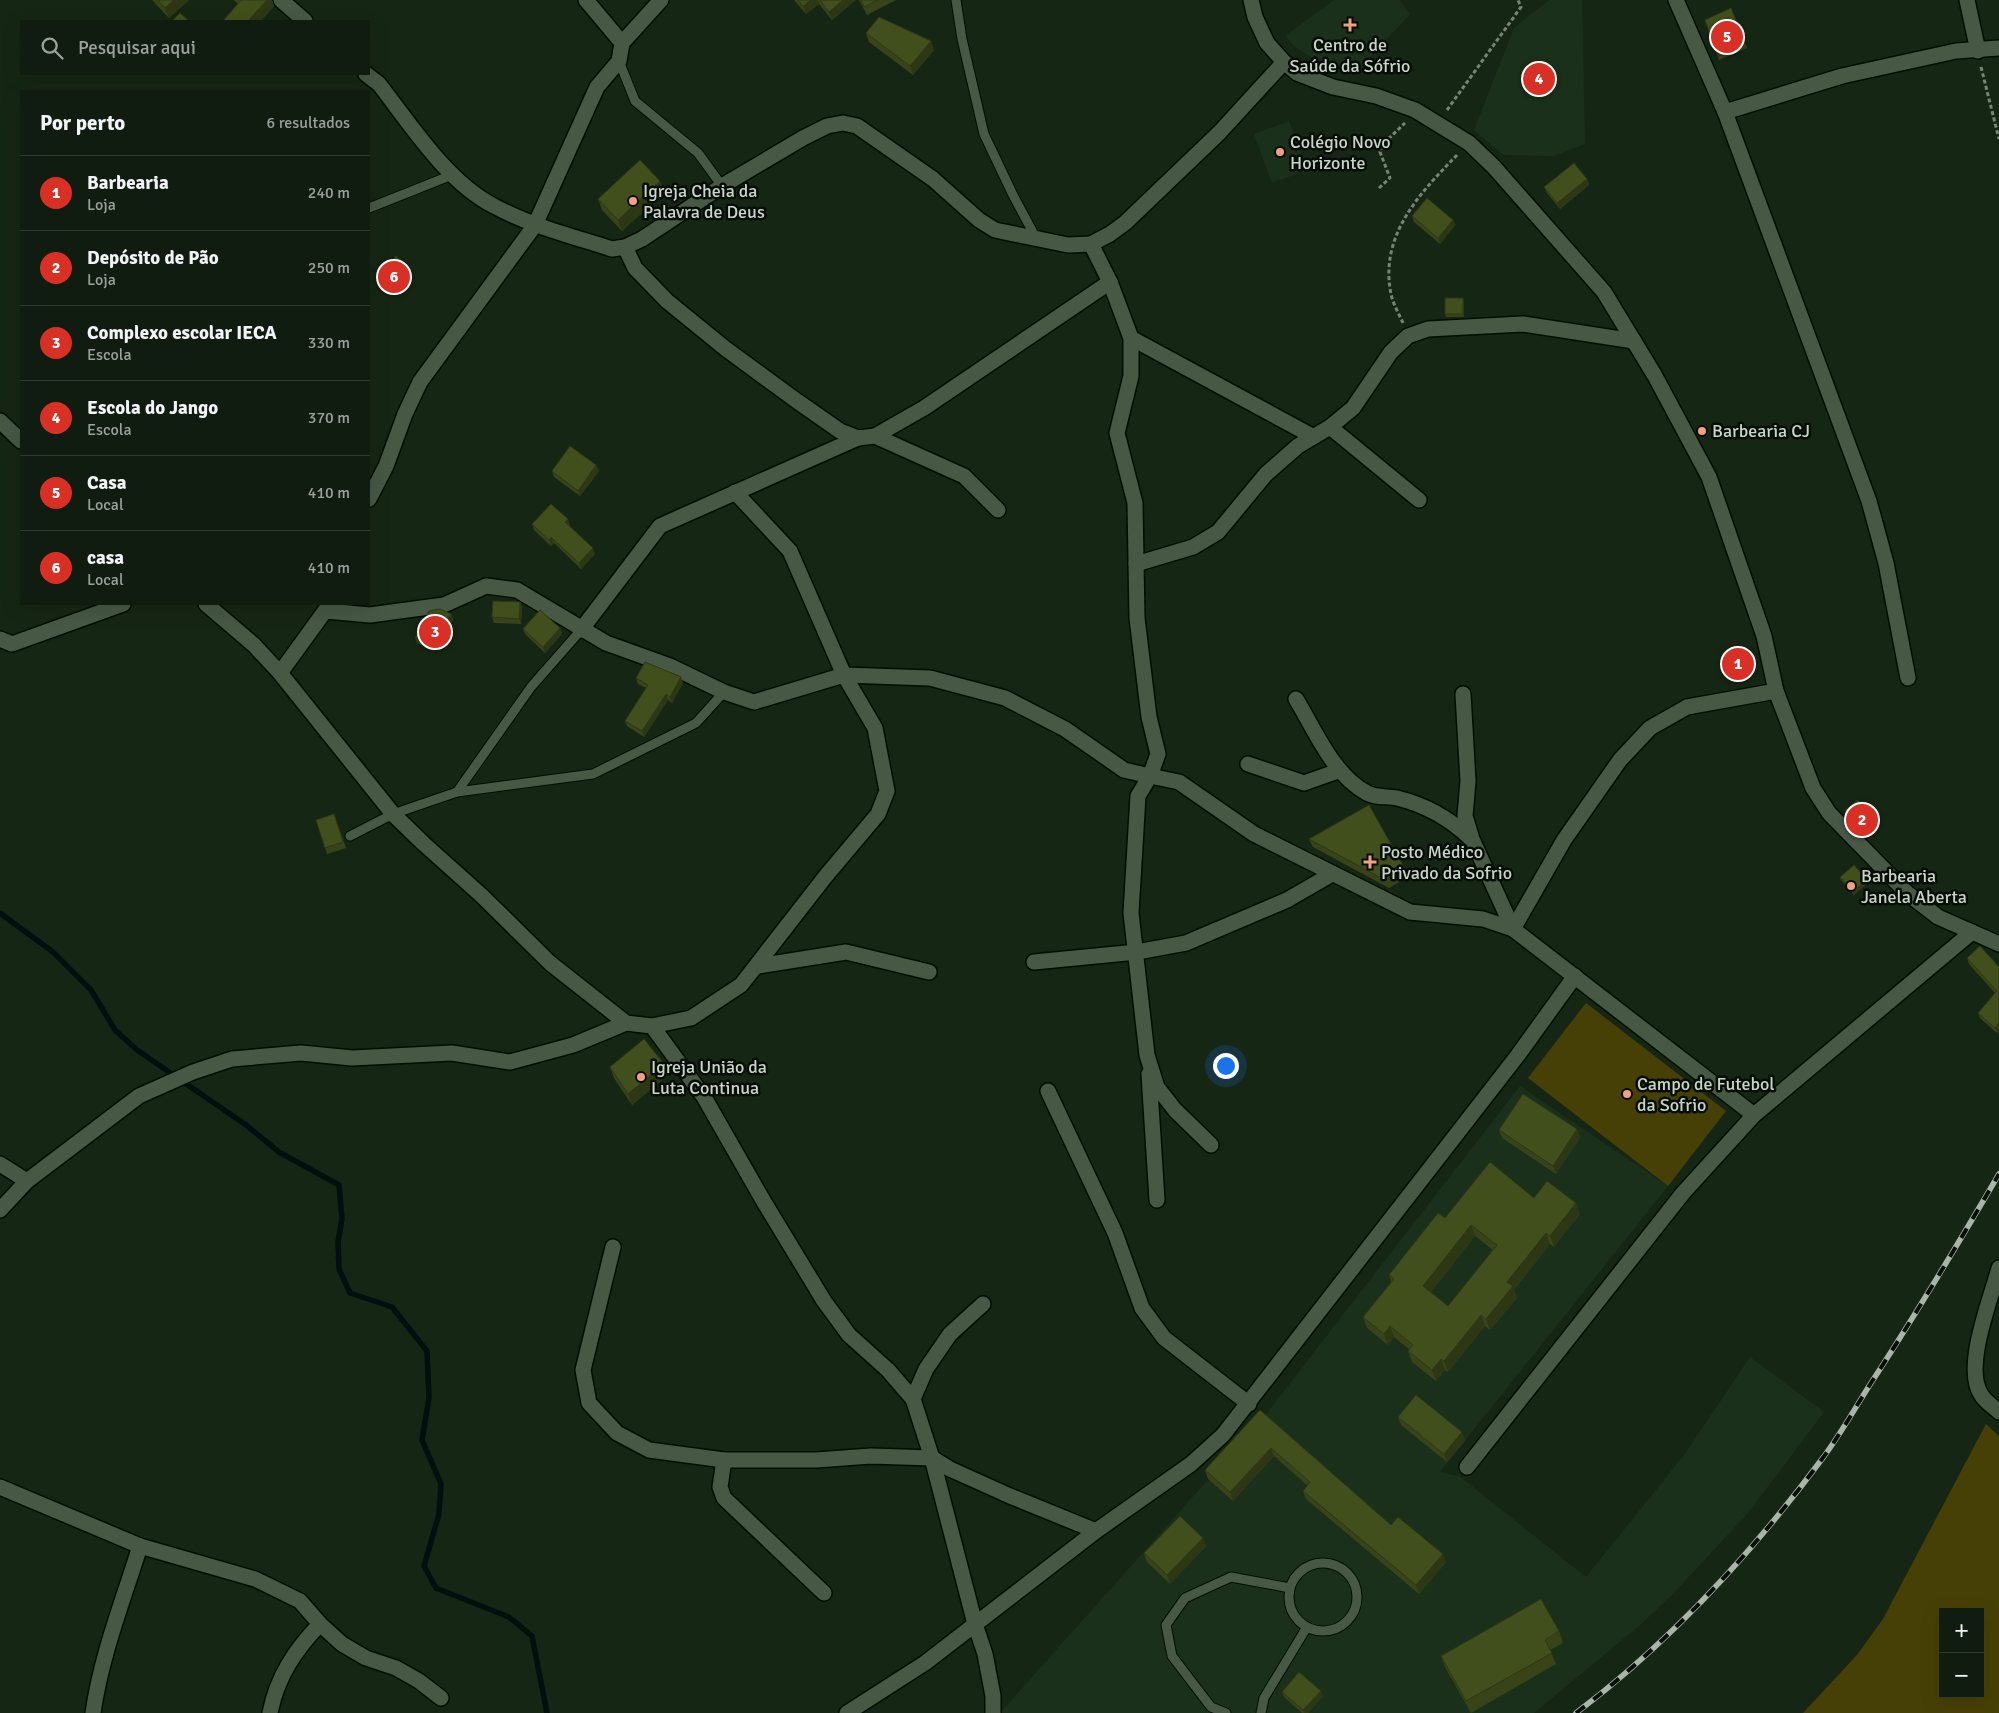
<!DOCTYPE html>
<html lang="pt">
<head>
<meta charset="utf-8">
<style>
  body { margin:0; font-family:Signika,sans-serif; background:#1e291d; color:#f1f3f6 }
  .controls { position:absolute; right:15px; bottom:15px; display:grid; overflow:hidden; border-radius:0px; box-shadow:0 5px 20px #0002 }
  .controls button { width:45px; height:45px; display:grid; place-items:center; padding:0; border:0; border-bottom:1px solid #303a2f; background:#101c0f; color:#f1f3f6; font:25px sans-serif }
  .you { position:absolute; left:1225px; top:1065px; width:18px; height:18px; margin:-12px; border:4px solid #fff; border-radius:50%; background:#1a73e8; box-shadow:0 0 0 8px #1a73e833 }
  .badge { display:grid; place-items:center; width:32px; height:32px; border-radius:50%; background:#d93025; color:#fff; font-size:16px; font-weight:700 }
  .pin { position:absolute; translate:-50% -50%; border:2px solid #fff; box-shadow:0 1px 5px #0006 }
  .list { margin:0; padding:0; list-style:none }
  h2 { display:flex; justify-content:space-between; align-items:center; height:65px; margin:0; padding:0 20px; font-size:21px }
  h2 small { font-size:16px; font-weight:400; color:#9ca19e }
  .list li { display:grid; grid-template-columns:32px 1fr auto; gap:15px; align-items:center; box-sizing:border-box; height:75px; padding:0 20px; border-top:1px solid #303a2f }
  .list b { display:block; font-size:19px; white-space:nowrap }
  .list p { margin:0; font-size:16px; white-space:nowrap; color:#9ca19e }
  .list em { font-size:16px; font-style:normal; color:#9ca19e }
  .icon { flex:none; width:28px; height:28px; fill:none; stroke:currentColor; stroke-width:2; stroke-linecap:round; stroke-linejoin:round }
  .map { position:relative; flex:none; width:1999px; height:1713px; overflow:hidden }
  .search { position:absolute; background:#101c0f; box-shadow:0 5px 20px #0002; left:20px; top:20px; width:350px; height:55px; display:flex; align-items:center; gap:12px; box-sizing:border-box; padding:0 18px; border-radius:0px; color:#9ca19e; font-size:19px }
  .panel { position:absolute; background:#101c0f; box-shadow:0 5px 20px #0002; left:20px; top:90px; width:350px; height:515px; border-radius:0px }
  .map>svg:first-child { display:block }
  .built { fill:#1b301a }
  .green { fill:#474006; fill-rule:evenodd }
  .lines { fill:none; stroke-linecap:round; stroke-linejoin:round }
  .stream { stroke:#01100e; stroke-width:5.5 }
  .lane-casing { stroke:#020e02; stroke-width:11 }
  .street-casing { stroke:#020e02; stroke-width:18 }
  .path { stroke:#768375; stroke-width:3; stroke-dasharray:4 2.5; stroke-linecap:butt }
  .lane { stroke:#475845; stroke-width:9 }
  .street { stroke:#475845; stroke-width:15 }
  .rail-casing { stroke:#a9b5a8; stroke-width:5.5 }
  .rail { stroke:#060d06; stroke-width:4; stroke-dasharray:11; stroke-linecap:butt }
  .wall { fill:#384418; fill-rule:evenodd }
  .shaded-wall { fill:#2e3714 }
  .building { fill:#414f1c; stroke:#2e3714; fill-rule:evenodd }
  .poi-dot { fill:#f2a081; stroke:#060d06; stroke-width:2 }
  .labels { text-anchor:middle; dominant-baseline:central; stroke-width:5; stroke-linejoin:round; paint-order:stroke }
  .poi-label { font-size:18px; fill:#cad5c9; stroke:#060d06; text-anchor:start }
</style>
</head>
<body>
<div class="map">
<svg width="1999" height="1713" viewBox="0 0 1999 1713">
  <rect width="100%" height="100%" fill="#162614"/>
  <g class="built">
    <path d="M1334,0H1399L1410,14L1362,66L1355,71L1347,70L1309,56L1295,47L1285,36Z"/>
    <path d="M1549,0H1582L1585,144L1554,156L1503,155L1474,130L1514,28Z"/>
    <path d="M1289,121L1307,170L1272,183L1254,134Z"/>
    <path d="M1520,1086L1668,1186L1440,1472L1459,1476L1586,1577L1684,1455L1750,1357L1824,1412L1748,1513L1671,1596L1639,1626L1534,1713H1000L1263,1418Z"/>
  </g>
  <g class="green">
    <path d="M1586,1003L1726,1111L1668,1186L1528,1078Z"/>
    <path d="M1986,1424L1999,1436V1713H1803L1857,1655L1883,1619ZM1943,1612H1980V1694H1943Z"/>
  </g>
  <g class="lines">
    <path class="stream" d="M0,913L53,952L91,990L115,1030L137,1050L246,1125L279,1152L339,1185L342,1219L338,1242L339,1269L350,1293L392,1307L427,1351L429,1398L422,1440L441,1484L439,1514L424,1566L436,1588L509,1617L532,1636L547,1713"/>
    <g class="lane-casing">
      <g id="lane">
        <path d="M956,0L962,39L984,134L1013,195L1036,238"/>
        <path d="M619,61L635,101L698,153L722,186"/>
        <path d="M369,208L452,175"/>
        <path d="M457,792L531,687L581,630"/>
        <path d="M350,836L393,814L457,792L593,774L696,723L724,692"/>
        <circle cx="1323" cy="1597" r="34"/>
        <path d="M1226,1713L1211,1707L1172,1656L1166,1625L1185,1598L1231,1577L1290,1588"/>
        <path d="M1261,1713L1264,1698L1307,1627"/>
      </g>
    </g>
    <g class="street-casing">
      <g id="street">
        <path d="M281,0L305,21"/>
        <path d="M586,0L622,43"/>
        <path d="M1251,0L1255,17L1267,43L1284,62L1297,73L1333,87L1376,96L1415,110L1469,143L1494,167L1604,292L1655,376L1709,477L1764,636L1776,691L1813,788L1829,813L1907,893L1938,917L1999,944"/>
        <path d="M1676,0L1725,112L1869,501L1886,563L1908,678"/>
        <path d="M1967,0L1978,51"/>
        <path d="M366,74L379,84C411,125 447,182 494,206C531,226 572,236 612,249L625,247L642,239L722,186L803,138L827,126L843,123L857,126L933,179L979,220L995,230L1068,245L1091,244L1110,234L1125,223L1219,133L1284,62"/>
        <path d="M1725,112L1842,76L1956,51L1999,48"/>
        <path d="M1091,244L1110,282L1131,338V376L1117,433L1135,503L1137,618L1149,717L1158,754L1150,776L1179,782L1254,834L1410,912L1483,919L1513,929L1754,1115"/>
        <path d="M625,247L635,268L667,301L726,349L797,401L840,431L858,438L875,436L924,408L1110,282"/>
        <path d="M1131,338L1312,436"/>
        <path d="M0,421L21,441"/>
        <path d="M1330,427L1419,500"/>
        <path d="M875,436L964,476L998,510"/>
        <path d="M369,499L386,466L405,414L420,382L535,225L597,87L619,61L622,43L661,0"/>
        <path d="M1136,564L1193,547L1218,532L1266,474L1298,446L1330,427L1353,408L1391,352L1408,336L1428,329L1523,324L1634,341"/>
        <path d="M206,604L254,645L280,673L393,814L424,844L481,895L550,963L626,1023L652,1026L704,1097L764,1202L824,1301L849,1335L888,1370L913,1399L932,1458L975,1624L985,1654L993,1696V1713"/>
        <path d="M326,611L370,615L444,605L486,586L517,590L606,643L670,666L724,692L754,702L844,675L930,678L1005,698L1065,729L1124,770L1150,776L1138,796L1131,913L1147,1055L1157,1087L1175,1110L1211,1145"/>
        <path d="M581,630L660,526L858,438"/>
        <path d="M0,639L12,644L123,604"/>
        <path d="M280,673L330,604"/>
        <path d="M1463,694L1468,781L1465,816L1472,839L1513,929"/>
        <path d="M1296,699C1315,730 1333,775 1367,793C1376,798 1387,796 1397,798C1426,805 1449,818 1470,838"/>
        <path d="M1248,764L1304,783L1338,771"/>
        <path d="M1513,929L1564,840L1620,760L1650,728L1687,707L1776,691"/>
        <path d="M1034,962L1137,952L1186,943L1287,900L1332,874"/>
        <path d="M758,966L846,952L929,972"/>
        <path d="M652,1026L691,1018L741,985L825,877L878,814L887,791L875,728L844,675L790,551L735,492"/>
        <path d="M1149,1074L1157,1200"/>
        <path d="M1048,1091L1115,1233L1142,1308L1164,1338L1249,1404"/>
        <path d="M0,1164L27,1181"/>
        <path d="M0,1210L27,1181L139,1096L193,1072L232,1059L301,1053L352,1058L452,1053L510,1062L573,1045L626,1023"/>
        <path d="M613,1247L583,1370L589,1403L617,1433L649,1450L724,1460H816L871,1456L932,1458L950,1469L1010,1496L1096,1531"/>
        <path d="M1999,1268C1991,1299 1962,1369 1982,1396C1986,1402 1994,1407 1999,1412"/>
        <path d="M913,1399L926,1369L950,1334L983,1304"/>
        <path d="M724,1460L720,1487L724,1498L824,1593"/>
        <path d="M1467,1467L1683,1193L1754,1115L1972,932"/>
        <path d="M0,1487L140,1546L255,1579L300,1601L320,1624L342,1644L366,1658L396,1668L419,1681L441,1698"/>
        <path d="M93,1713C101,1656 123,1601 140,1546"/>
        <path d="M270,1713C277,1677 295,1650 320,1624"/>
        <path d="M847,1713L925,1663L1096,1531L1191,1464L1223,1435L1518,1055L1575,976"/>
      </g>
    </g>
    <g class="path">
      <path d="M1981,67L1999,139"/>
      <path d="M1447,110L1521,7L1518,0"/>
      <path d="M1379,188L1390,178L1380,152L1385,142L1405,123"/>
      <path d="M1403,323C1399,314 1393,304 1391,294C1379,235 1420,193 1458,154"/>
    </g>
    <use href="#lane" class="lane"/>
    <use href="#street" class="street"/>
    <g class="rail-casing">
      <path id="rail" d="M1576,1713C1670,1642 1752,1553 1822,1459C1840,1435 1855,1408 1871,1383C1916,1314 1958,1244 1999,1174"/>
    </g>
    <use href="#rail" class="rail"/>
  </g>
  <g class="wall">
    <path d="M152,0H189L169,18Z"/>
    <path d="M234,0H272L274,6L261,21H223L238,4Z"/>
    <path d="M794,0H856L832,20L819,4L806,14Z"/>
    <path d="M859,0H896L867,15Z"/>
    <path d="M1731,8L1747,48L1719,60L1705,20Z"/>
    <path d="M866,33L934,50L913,75L869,42Z"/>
    <path d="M1587,179L1589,185L1560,209L1547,193L1544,187Z"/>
    <path d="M664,193L622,231L602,210L598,199Z"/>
    <path d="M1412,216L1453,220L1455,225L1440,244L1414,222Z"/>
    <path d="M410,272L389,294L379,283L376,277Z"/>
    <path d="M1464,301V317H1446L1445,314Z"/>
    <path d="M596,465L599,471L580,496L554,477L552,471Z"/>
    <path d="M532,524L570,525L569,526L595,554L581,569L554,543L551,546L534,530Z"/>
    <path d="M520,602L522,608L521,624L494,623L492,617Z"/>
    <path d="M451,614L453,620L434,651L417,643L415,638Z"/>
    <path d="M560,628L562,634L545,653L525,634L523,629Z"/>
    <path d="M636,678L683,683L672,703L668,700L644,737L627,726L625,721L646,688L638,684Z"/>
    <path d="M1845,810L1877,823L1879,828L1867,838L1847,816Z"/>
    <path d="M334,814L346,848L327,854L316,820Z"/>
    <path d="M1309,839L1405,869L1408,877L1389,888L1313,847Z"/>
    <path d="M1840,877L1867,880L1868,883L1854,895L1841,880Z"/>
    <path d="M1967,958L1999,967V1031L1997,1033L1980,1018L1978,1013L1995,993L1969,964Z"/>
    <path d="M664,1064L668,1075L632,1105L614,1078L610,1067Z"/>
    <path d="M1577,1129L1580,1138L1556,1174L1502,1138L1499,1130Z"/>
    <path d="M1534,1198L1580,1214L1554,1247L1550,1244L1514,1290L1517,1298L1490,1330L1485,1326L1448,1372L1445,1370L1436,1381L1412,1362L1408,1351L1410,1350L1394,1337L1388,1345L1367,1328L1363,1317L1391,1282L1389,1275L1445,1218ZM1475,1236L1493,1250L1448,1306L1431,1292Z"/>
    <path d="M1260,1410L1391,1525L1446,1562L1419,1594L1306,1499L1303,1491L1308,1486L1274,1456L1233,1501L1208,1479L1205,1470Z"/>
    <path d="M1398,1417L1465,1441L1447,1462L1401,1425Z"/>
    <path d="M1206,1546L1170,1584L1147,1562L1144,1553Z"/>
    <path d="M1559,1631L1563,1643L1550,1650L1556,1664L1471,1713L1445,1667L1441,1656Z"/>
    <path d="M1282,1692L1323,1696L1308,1713H1302L1284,1697Z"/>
  </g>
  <g class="shaded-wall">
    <path d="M174,0H189L169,18L165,8Z"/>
    <path d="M267,0H272L274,6L261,21H248Z"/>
    <path d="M811,0H818L819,4L806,14L803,6Z"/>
    <path d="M843,0H856L832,20L829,12Z"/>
    <path d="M931,41L934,50L913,75L910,66Z"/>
    <path d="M1587,179L1589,185L1560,209L1557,203Z"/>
    <path d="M660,181L664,193L622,231L618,220Z"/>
    <path d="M1453,220L1455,225L1440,244L1438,238Z"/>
    <path d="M408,266L410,272L389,294L387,289Z"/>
    <path d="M1463,298L1464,301V317L1463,314Z"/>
    <path d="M596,465L599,471L580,496L578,491Z"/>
    <path d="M568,519L570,525L567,528L565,522Z"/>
    <path d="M551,537L554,543L551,546L549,540Z"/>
    <path d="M593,548L595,554L581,569L579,563Z"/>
    <path d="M520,602L522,608L521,624L519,619Z"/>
    <path d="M451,614L453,620L434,651L432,646Z"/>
    <path d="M560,628L562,634L545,653L543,647Z"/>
    <path d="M681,677L683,683L672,703L670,697Z"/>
    <path d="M666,694L668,700L644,737L642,731Z"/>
    <path d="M1877,823L1879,828L1867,838L1864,832Z"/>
    <path d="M1867,880L1868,883L1854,895L1853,892Z"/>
    <path d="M1999,1023V1031L1997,1033L1995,1028Z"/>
    <path d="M664,1064L668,1075L632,1105L628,1094Z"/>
    <path d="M1577,1129L1580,1138L1556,1174L1553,1166Z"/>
    <path d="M1576,1203L1580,1214L1554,1247L1550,1236Z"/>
    <path d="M1471,1225L1475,1236L1427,1297L1423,1286Z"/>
    <path d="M1546,1233L1550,1244L1514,1290L1517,1298L1490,1330L1486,1319L1507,1282Z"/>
    <path d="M1481,1315L1485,1326L1448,1372L1444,1361Z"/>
    <path d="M1390,1326L1394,1337L1388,1345L1384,1334Z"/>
    <path d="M1441,1359L1445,1370L1436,1381L1432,1370Z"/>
    <path d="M1462,1432L1465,1441L1447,1462L1444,1454Z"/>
    <path d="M1271,1448L1274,1456L1233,1501L1230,1492Z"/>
    <path d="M1203,1538L1206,1546L1170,1584L1167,1575Z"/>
    <path d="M1443,1554L1446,1562L1419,1594L1416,1585Z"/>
    <path d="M1321,1691L1323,1696L1308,1713H1304L1303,1710Z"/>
  </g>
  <g class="building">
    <path d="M158,0H174L165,8Z"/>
    <path d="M241,0H267L248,21H223Z"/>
    <path d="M798,0H811L803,6Z"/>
    <path d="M820,0H843L829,12Z"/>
    <path d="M861,0H878L864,7Z"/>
    <path d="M1731,8L1745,43L1717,54L1705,20Z"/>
    <path d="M180,13L189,21H172Z"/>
    <path d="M879,17L931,41L910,66L866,33Z"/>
    <path d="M640,160L660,181L618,220L598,199Z"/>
    <path d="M1574,163L1587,179L1557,203L1544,187Z"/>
    <path d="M1427,198L1453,220L1438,238L1412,216Z"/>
    <path d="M396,256L408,266L387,289L376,277Z"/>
    <rect x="1445" y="298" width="18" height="16"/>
    <path d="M570,446L596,465L578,491L552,471Z"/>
    <path d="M551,504L568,519L565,522L593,548L579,563L551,537L549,540L532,524Z"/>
    <path d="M493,601L520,602L519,619L492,617Z"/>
    <path d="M440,609L451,614L432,646L415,638L429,611Z"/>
    <path d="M540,610L560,628L543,647L523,629Z"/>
    <path d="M645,662L681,677L670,697L666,694L642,731L625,721L648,685L636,678Z"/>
    <path d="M1858,800L1877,823L1864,832L1845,810Z"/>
    <path d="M1369,805L1405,869L1385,880L1309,839Z"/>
    <path d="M334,814L343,842L325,848L316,820Z"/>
    <path d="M1854,865L1867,880L1853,892L1840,877Z"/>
    <path d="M1980,946L1999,967V1023L1995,1028L1978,1013L1997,991L1967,958Z"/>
    <path d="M644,1039L664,1064L628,1094L610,1067Z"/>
    <path d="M1523,1094L1577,1129L1553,1166L1499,1130Z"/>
    <path d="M1490,1162L1534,1198L1547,1181L1576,1203L1550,1236L1546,1233L1507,1282L1513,1286L1486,1319L1481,1315L1444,1361L1441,1359L1432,1370L1408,1351L1413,1345L1390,1326L1384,1334L1363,1317L1394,1279L1389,1275L1438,1213L1445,1218ZM1471,1225L1497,1245L1448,1306L1423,1286Z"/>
    <path d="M1416,1395L1462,1432L1444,1454L1398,1417Z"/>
    <path d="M1260,1410L1391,1525L1398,1517L1443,1554L1416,1585L1303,1491L1310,1482L1271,1448L1230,1492L1205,1470Z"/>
    <path d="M1180,1516L1203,1538L1167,1575L1144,1553Z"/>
    <path d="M1541,1599L1559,1631L1545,1640L1552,1653L1466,1701L1441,1656Z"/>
    <path d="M1299,1672L1321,1691L1303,1710L1282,1692Z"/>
  </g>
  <g class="poi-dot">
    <path d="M1347.5 17.5h5v5h5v5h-5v5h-5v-5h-5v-5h5z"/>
    <circle cx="1280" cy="152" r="5"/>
    <circle cx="633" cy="201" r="5"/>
    <circle cx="1702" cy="431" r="5"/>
    <path d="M1367.5 854.5h5v5h5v5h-5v5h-5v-5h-5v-5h5z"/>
    <circle cx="1851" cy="886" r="5"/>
    <circle cx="641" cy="1077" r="5"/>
    <circle cx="1627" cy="1094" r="5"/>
  </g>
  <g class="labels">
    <g class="poi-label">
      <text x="1350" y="45" text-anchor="middle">Centro de<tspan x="1350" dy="21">Saúde da Sófrio</tspan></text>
      <text x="1290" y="142">Colégio Novo<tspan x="1290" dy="21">Horizonte</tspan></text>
      <text x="643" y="191">Igreja Cheia da<tspan x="643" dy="21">Palavra de Deus</tspan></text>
      <text x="1712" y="431">Barbearia CJ</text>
      <text x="1381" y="852">Posto Médico<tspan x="1381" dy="21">Privado da Sofrio</tspan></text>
      <text x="1861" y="876">Barbearia<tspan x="1861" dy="21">Janela Aberta</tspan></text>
      <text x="651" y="1067">Igreja União da<tspan x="651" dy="21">Luta Continua</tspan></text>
      <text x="1637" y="1084">Campo de Futebol<tspan x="1637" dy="21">da Sofrio</tspan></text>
    </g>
  </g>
</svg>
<div class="controls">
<button>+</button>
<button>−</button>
</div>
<div class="you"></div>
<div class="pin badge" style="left:1738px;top:664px">1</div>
<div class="pin badge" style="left:1862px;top:820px">2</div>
<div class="pin badge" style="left:435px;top:632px">3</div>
<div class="pin badge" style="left:1539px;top:79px">4</div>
<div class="pin badge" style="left:1727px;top:37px">5</div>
<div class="pin badge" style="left:394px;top:277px">6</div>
<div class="search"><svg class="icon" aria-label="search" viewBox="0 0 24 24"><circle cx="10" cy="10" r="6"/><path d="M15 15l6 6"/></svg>Pesquisar aqui</div>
<section class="panel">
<h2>Por perto<small>6 resultados</small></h2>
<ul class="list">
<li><span class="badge">1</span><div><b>Barbearia</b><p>Loja</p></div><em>240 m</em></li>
<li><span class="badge">2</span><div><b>Depósito de Pão</b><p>Loja</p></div><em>250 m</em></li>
<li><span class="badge">3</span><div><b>Complexo escolar IECA</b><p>Escola</p></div><em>330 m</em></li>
<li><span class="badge">4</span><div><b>Escola do Jango</b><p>Escola</p></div><em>370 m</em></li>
<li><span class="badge">5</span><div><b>Casa</b><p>Local</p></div><em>410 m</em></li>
<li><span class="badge">6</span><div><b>casa</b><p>Local</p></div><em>410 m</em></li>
</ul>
</section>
</div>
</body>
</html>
